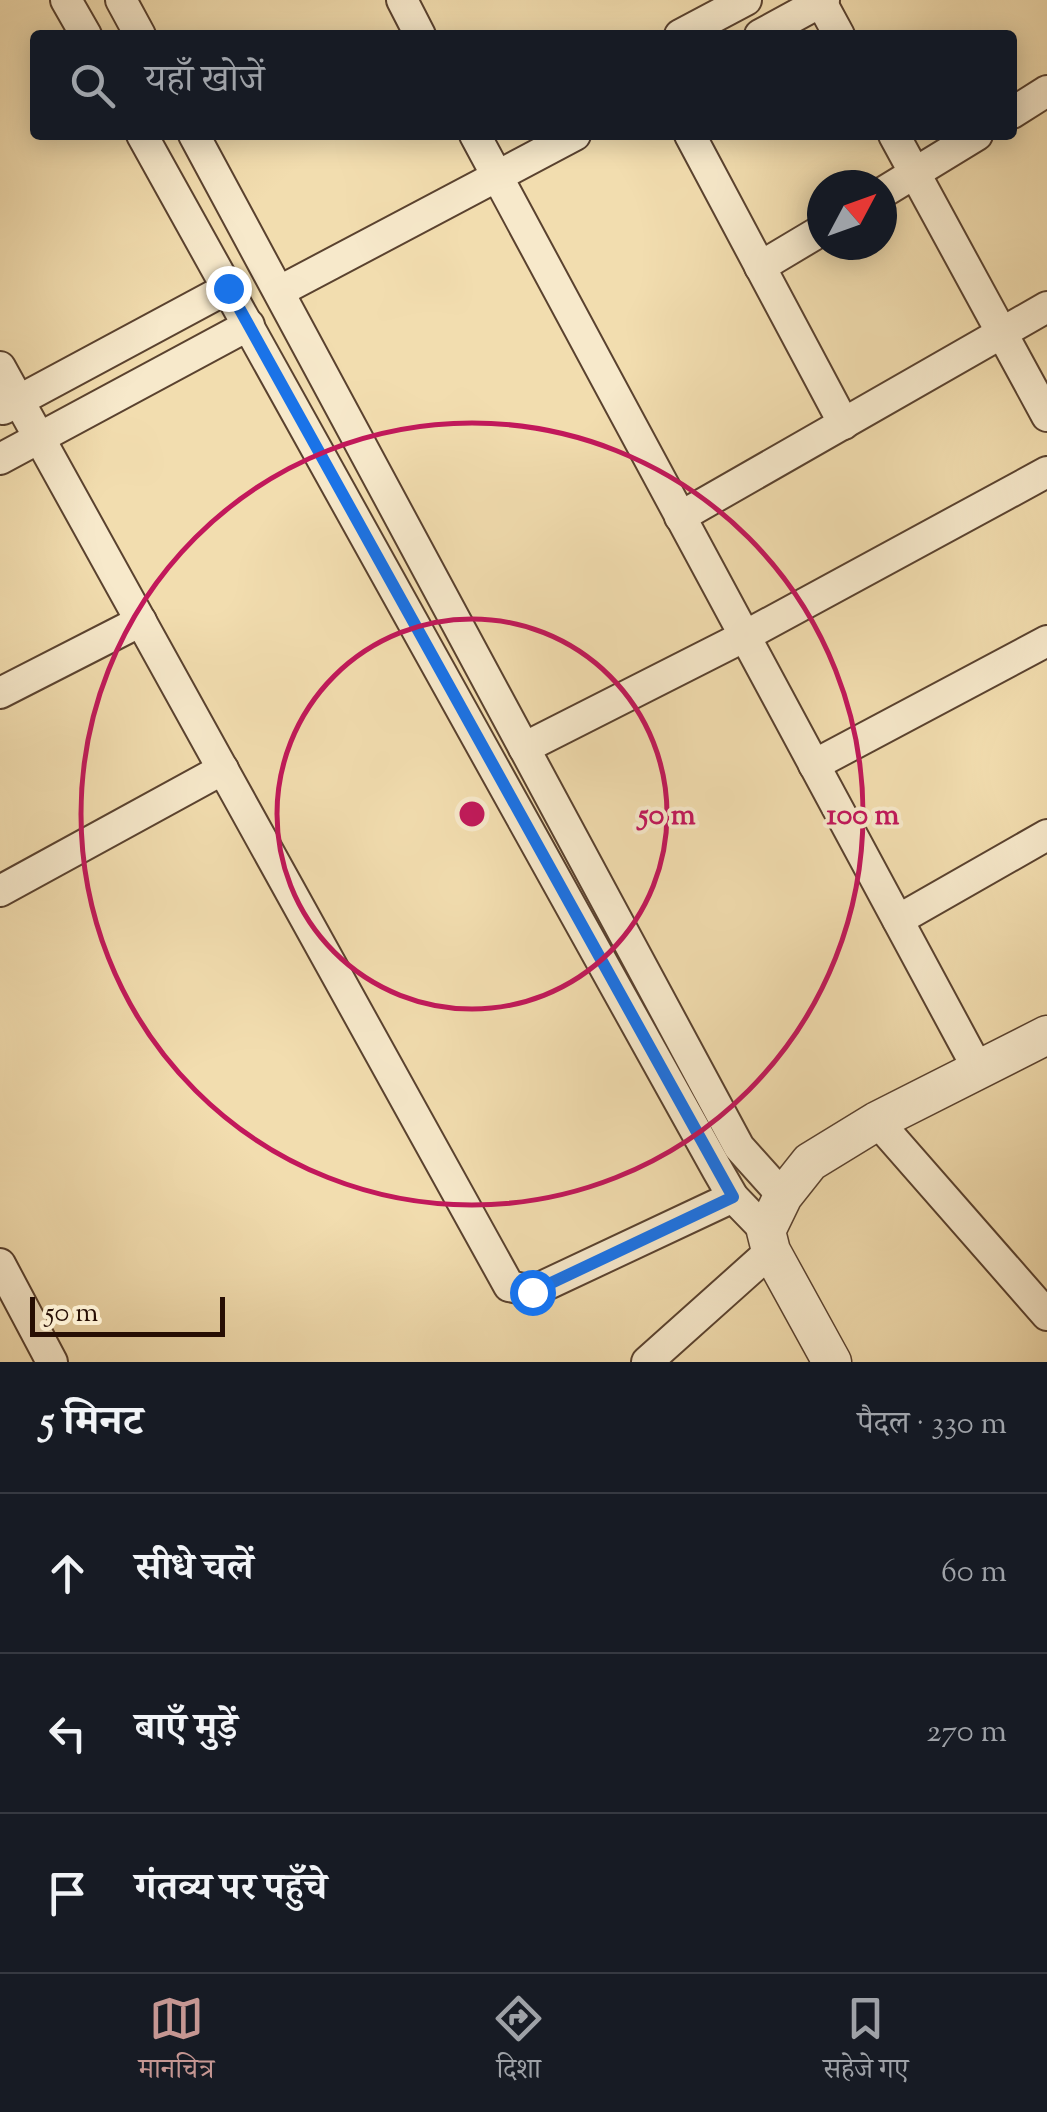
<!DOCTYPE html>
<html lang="hi">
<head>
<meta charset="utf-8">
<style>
  body { margin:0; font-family:"Sorts Mill Goudy","Noto Serif Devanagari",serif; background:#20242c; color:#f1f3f6 }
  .compass { position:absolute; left:807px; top:170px; width:90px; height:90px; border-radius:50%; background:#171b24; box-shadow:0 5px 25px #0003; rotate:49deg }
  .scale { position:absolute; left:30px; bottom:25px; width:195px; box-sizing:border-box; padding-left:10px; border:5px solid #270e04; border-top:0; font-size:28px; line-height:35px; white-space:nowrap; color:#270e04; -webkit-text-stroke:8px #f7e9cb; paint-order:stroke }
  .stop { position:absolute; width:30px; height:30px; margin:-22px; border:8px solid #1a73e8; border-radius:50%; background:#fff }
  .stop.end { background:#1a73e8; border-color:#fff; box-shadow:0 2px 10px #0008 }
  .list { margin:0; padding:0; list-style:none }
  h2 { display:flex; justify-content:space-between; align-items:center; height:130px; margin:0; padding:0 40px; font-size:42px }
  h2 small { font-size:32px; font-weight:400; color:#9ea1a6 }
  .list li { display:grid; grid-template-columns:65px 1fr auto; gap:30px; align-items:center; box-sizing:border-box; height:160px; padding:0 40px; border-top:2px solid #363941 }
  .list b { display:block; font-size:38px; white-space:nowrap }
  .list em { font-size:32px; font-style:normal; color:#9ea1a6 }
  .icon { flex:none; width:55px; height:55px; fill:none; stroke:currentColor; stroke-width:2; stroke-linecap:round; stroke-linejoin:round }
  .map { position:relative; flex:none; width:1047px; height:1362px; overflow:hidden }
  .search { position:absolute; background:#171b24; box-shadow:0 5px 25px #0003; left:30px; right:30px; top:30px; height:110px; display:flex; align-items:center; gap:25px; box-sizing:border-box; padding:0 35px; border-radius:10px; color:#9ea1a6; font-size:38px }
  .sheet { height:610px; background:#171b24 }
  nav { display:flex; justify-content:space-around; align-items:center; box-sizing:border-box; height:140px; border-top:2px solid #363941; background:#171b24; font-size:28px; color:#9ea1a6 }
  nav a { display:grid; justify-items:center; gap:5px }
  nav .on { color:#c59692 }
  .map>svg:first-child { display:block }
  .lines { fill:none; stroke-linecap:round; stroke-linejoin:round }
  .minor-casing { stroke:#5a422f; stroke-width:34 }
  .tertiary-casing { stroke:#5a422f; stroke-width:41 }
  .minor { stroke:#f7e9cb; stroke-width:30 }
  .tertiary { stroke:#f7e9cb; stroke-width:38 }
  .route { stroke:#1a73e8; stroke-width:12 }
  .ring { fill:none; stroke:#c2185b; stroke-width:5 }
  .centre { fill:#c2185b; stroke:#f7e9cb; stroke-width:5 }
  .ring-label { font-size:30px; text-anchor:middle; font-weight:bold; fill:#c2185b; stroke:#f7e9cb; stroke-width:8; stroke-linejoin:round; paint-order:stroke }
</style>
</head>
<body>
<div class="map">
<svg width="1047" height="1362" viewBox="0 0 1047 1362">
  <rect width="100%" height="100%" fill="#f2ddaf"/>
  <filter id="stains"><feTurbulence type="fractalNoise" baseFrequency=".002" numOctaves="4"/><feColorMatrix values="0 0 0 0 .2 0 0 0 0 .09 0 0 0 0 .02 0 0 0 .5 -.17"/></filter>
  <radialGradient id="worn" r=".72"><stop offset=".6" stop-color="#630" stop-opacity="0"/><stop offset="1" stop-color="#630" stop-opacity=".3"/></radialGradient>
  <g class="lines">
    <g class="minor-casing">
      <g id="minor">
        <path d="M66,0L86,35"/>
        <path d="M121,0L140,35"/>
        <path d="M402,0L420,35"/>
        <path d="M820,0L839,35"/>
        <path d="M680,35L746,0"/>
        <path d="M760,35L824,0"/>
        <path d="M1012,113L1047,91"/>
        <path d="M142,135L718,1171L733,1197L766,1231"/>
        <path d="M194,135L739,1147L783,1196"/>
        <path d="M475,135L978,1069"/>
        <path d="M690,135L844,424"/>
        <path d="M894,135L1047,416"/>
        <path d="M882,193L977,135"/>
        <path d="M760,267L822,230"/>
        <path d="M280,291L575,135"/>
        <path d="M0,367L509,1286L533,1291L733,1197"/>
        <path d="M3,409L228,288"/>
        <path d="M0,459L249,325"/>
        <path d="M680,517L1047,307"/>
        <path d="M0,693L141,621"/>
        <path d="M524,748L745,636L1047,472"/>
        <path d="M814,765L1047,641"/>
        <path d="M0,891L223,769"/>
        <path d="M898,920L1047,835"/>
        <path d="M877,1121L1047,1315"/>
        <path d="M0,1264L52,1362"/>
        <path d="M647,1362L771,1251"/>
      </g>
    </g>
    <g class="tertiary-casing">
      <path id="tertiary" d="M832,1362L771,1251L766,1231L783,1196L810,1162L877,1121L1047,1035"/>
    </g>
    <use href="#minor" class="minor"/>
    <use href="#tertiary" class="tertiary"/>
  </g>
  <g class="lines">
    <path class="route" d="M228,288L733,1197L532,1292"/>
  </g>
  <g class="ring">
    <circle cx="472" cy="814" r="195"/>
    <circle cx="472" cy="814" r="391"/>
  </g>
  <circle cx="472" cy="814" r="15" class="centre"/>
  <g class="ring-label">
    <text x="667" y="824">50 m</text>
    <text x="863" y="824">100 m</text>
  </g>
  <rect width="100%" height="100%" filter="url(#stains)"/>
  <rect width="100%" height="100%" fill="url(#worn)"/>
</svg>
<svg class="compass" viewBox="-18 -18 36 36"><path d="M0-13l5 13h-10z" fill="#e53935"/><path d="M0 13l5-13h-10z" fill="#9ea1a6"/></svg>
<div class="scale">50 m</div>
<div class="stop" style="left:532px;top:1292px"></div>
<div class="stop end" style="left:228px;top:288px"></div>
<div class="search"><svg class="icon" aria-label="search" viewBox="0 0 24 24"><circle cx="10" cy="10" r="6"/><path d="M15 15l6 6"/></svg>यहाँ खोजें</div>
</div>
<section class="sheet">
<h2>5 मिनट<small>पैदल · 330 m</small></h2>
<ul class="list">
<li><svg class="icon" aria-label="ahead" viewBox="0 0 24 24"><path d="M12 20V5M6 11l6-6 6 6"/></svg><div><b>सीधे चलें</b></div><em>60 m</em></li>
<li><svg class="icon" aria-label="left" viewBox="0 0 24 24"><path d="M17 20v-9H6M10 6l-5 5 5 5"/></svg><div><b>बाएँ मुड़ें</b></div><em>270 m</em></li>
<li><svg class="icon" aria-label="arrive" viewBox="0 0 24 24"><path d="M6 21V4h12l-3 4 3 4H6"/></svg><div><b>गंतव्य पर पहुँचे</b></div></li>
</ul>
</section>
<nav>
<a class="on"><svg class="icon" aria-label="map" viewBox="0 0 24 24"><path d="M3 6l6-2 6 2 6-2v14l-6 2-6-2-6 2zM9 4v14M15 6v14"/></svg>मानचित्र</a>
<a><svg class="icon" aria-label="directions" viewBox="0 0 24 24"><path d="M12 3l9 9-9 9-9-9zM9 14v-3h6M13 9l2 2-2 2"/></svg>दिशा</a>
<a><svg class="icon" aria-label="saved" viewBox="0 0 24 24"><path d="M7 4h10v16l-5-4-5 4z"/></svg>सहेजे गए</a>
</nav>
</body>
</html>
